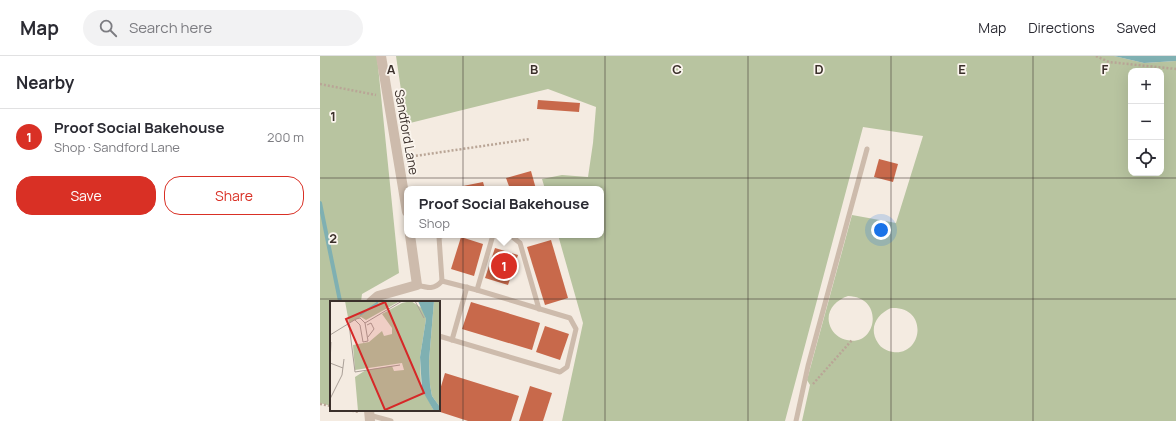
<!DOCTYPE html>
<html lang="en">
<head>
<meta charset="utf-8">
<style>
  body { margin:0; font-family:Manrope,sans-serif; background:#f2f2f3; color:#2b2b33 }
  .controls { position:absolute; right:12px; top:12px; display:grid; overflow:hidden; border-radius:8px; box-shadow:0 4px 16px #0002 }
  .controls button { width:36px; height:36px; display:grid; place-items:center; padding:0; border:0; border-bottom:1px solid #e1e1e2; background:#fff; color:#2b2b33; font:20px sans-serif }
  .you { position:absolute; left:561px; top:174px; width:14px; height:14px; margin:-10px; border:3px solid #fff; border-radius:50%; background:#1a73e8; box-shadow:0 0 0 6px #1a73e833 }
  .badge { display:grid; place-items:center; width:26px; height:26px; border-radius:50%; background:#d93025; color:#fff; font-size:13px; font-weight:700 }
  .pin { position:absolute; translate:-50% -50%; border:2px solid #fff; box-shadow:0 1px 4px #0006 }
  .popup { position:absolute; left:84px; top:130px; width:200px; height:52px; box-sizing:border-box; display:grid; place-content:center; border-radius:8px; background:#fff; filter:drop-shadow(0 1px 3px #0005); font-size:13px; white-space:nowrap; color:#7c7c81 }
  .popup b { font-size:15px; color:#2b2b33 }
  .popup::after { content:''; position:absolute; left:50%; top:100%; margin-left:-8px; border:8px solid transparent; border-top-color:#fff }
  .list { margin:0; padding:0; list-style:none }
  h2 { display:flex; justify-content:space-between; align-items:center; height:52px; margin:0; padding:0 16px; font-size:17px }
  h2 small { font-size:13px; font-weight:400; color:#7c7c81 }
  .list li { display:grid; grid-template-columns:26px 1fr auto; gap:12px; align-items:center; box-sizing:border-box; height:56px; padding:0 16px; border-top:1px solid #e1e1e2 }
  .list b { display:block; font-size:15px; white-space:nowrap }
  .list p { margin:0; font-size:13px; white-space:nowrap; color:#7c7c81 }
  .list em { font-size:13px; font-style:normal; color:#7c7c81 }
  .actions { display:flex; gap:8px; padding:12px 16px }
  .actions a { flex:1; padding:9px 0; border:1px solid #d93025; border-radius:16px; text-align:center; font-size:14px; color:#d93025 }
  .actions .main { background:#d93025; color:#fff }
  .icon { flex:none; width:22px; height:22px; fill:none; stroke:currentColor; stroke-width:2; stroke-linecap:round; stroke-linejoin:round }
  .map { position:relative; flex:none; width:856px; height:365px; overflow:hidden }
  header { display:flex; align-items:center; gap:24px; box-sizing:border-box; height:56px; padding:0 20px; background:#fff; border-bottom:1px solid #e1e1e2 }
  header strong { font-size:19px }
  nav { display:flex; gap:22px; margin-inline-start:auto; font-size:14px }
  .search { width:280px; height:36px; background:#f2f2f3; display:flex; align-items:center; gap:10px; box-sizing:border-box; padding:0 14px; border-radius:22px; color:#7c7c81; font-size:15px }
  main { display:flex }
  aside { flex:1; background:#fff }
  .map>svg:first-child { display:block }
  .green { fill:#b8c4a0; fill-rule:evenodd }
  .water { fill:#7fb0b2 }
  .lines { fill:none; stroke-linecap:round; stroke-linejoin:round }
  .stream { stroke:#7fb0b2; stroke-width:4 }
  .building { fill:#c8694b }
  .path { stroke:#b9a596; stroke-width:2.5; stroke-dasharray:2 2; stroke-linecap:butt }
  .service { stroke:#cdbbac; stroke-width:5 }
  .minor { stroke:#cdbbac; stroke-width:10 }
  .grid { fill:none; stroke:#3b302b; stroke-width:1; stroke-opacity:0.55 }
  .labels { text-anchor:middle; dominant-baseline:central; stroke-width:3.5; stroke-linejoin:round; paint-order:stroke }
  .street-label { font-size:13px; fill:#3b302b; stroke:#fbf5ee }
  .inset-river { fill:none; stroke:#7fb0b2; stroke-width:2 }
  .inset-road { fill:none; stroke:#aaa098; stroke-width:1 }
  .view { fill:#d62828; fill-opacity:0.15; stroke:#d62828; stroke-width:2 }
  .inset-edge { fill:none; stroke:#3b302b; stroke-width:2 }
  .grid-label { font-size:13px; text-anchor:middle; font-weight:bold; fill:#3b302b; stroke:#fbf5ee; stroke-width:3.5; stroke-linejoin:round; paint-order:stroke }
</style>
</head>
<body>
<header>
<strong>Map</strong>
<div class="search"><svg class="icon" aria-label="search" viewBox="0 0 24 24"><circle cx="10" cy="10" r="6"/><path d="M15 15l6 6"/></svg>Search here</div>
<nav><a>Map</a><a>Directions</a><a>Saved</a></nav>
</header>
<main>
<aside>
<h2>Nearby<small></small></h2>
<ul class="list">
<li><span class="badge">1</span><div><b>Proof Social Bakehouse</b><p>Shop · Sandford Lane</p></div><em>200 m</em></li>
</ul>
<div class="actions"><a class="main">Save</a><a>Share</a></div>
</aside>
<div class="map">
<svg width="856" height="365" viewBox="0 0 856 365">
  <rect width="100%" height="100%" fill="#f4ebe1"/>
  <g class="green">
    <path d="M0,0H57L79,217L42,238L41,246H11V350L0,347Z"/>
    <path d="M76,0H794L824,7L856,5V365H482L490,329L487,324L532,159L576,167L603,80L543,71L465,365H242L263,267L238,179H281V133H225L222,123L242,119L268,121L273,87L276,51L228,33L86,68ZM811,15H841V117H811ZM528,240C565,241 557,291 527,284C521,283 515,279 512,274C503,259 513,245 528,240ZM571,252C609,250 603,300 573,296C567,295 561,292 558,287C548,272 557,258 571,252Z"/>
  </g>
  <path class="water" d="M794,0H856V5L824,7Z"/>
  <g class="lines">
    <path class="stream" d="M0,147L20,245"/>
  </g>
  <g class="building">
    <path d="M218,44L260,47L259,56L217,53Z"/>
    <path d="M559,103L578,108L573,126L554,121Z"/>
    <path d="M211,115L216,133H190L186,122Z"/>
    <path d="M163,126L165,133H133V132Z"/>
    <path d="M141,181L163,188L154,220L131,213Z"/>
    <path d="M231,184L248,242L225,249L207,191Z"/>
    <path d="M175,192L198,199L188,229L165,222Z"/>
    <path d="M151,246L220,267L212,294L142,273Z"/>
    <path d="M225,270L249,278L240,304L216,296Z"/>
    <path d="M125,317L199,340L191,365H148L114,354H119V337Z"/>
    <path d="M210,330L232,337L223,365H199Z"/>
  </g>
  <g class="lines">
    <g class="path">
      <path d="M776,0L789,6L856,13"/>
      <path d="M0,28L56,39"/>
      <path d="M88,101L210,83"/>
      <path d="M493,328L532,284"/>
      <path d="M0,348L11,350"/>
      <path d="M28,354L39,356"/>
    </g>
    <g class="service">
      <path d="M190,179L200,187L219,253"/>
      <path d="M122,225L119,181L124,179"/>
      <path d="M97,229C108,232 114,234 122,225L157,234L250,262L256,273L247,311L240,316L119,280"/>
      <path d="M157,234L173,179"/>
      <path d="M132,284L147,231"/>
      <path d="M49,359L71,365"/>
      <path d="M476,365L488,310L547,93"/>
    </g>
    <g class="minor">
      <path d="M61,0L87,156"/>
      <path d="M51,246L58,240L97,229L90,179"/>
      <path d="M49,354L50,365"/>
    </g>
  </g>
  <path class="grid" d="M143,0V365M285,0V365M428,0V365M571,0V365M713,0V365M0,122H856M0,243H856"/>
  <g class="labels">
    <g class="street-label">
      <text transform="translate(87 76) rotate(80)">Sandford Lane</text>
    </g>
  </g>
  <g transform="translate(10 245)">
    <rect width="110" height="110" fill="#f4ebe1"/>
    <path d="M15,0H70L36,19L31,16L19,22ZM81,0L93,8L96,18L90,56L91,85L104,110H28L25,76L36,69L62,65L64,70L74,69L72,62L25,69L23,44L39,41L52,30L54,35L62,33V27L52,13L72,2ZM104,0H110V106L102,95L100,84L99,60Z" fill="#b8c4a0"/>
    <path d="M88,0H104L99,60L100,84L102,95L110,106V110H104L92,89L90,56L96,18Z" fill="#7fb0b2"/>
    <path class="inset-river" d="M30,14L47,2V0"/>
    <path class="inset-road" d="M85,0L94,17M25,19L30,24L33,41L38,40L35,22M19,23L25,71L70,64M37,24L41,22L44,28L38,36M0,34L26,18L30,17L35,22L72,0M0,62L1,41M0,62L13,67M0,98L12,74L14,58"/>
    <path class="view" d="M55,1L94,92L55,109L16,18Z"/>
    <rect width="110" height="110" class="inset-edge"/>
  </g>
  <g class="grid-label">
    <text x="71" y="18">A</text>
    <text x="214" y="18">B</text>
    <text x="357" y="18">C</text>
    <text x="499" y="18">D</text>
    <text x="642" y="18">E</text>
    <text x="785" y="18">F</text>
    <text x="13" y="65">1</text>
    <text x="13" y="187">2</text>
  </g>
</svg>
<div class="controls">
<button>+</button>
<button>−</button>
<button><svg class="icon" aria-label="locate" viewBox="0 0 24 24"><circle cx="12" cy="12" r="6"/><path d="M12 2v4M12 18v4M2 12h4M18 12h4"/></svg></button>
</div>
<div class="you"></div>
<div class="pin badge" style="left:184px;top:210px">1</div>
<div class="popup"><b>Proof Social Bakehouse</b>Shop</div>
</div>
</main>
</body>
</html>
